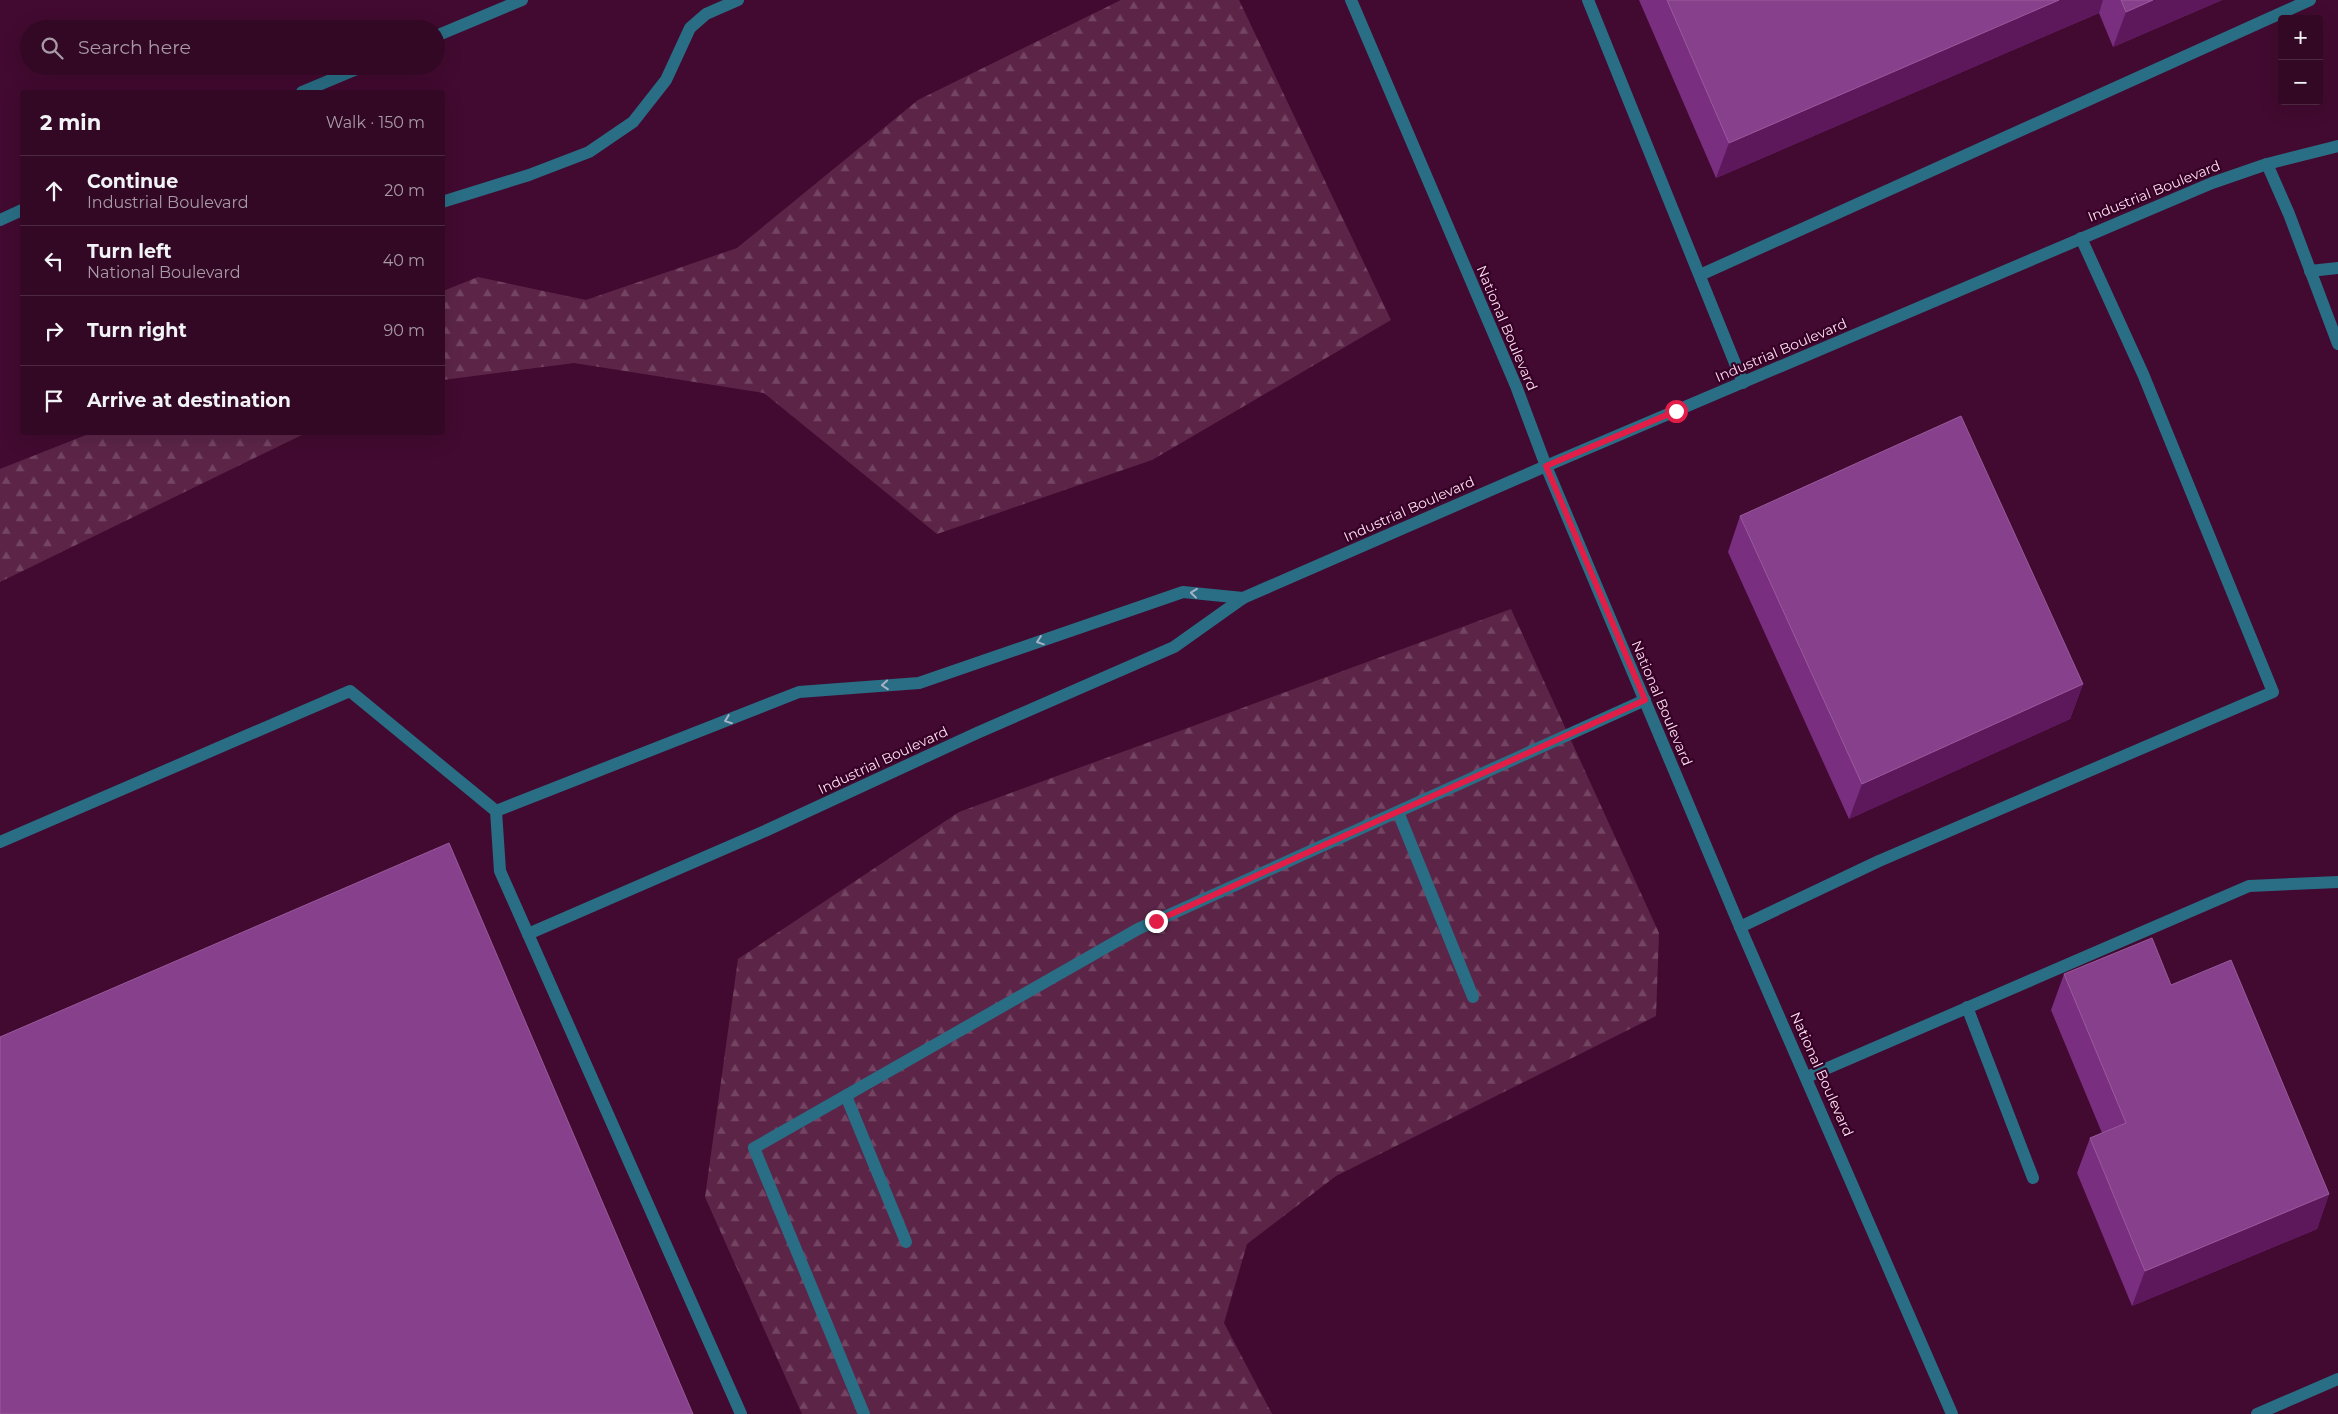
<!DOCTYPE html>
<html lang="en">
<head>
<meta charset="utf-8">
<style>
  body { margin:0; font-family:Montserrat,sans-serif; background:#3d1631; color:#f1f3f6 }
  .controls { position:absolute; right:15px; top:15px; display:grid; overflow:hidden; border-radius:5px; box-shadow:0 5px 20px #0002 }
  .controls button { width:45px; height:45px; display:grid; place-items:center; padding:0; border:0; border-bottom:1px solid #4d2941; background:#320824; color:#f1f3f6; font:25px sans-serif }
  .stop { position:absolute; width:15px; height:15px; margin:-11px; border:4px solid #e11d48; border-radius:50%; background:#fff }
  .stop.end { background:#e11d48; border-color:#fff; box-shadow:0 1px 5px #0008 }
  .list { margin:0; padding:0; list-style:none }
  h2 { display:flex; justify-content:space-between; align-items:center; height:65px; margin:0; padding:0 20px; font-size:21px }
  h2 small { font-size:16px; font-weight:400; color:#a89aa6 }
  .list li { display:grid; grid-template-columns:32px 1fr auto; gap:15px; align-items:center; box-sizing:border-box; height:70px; padding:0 20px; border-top:1px solid #4d2941 }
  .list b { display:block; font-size:19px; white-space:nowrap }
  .list p { margin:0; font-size:16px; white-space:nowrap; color:#a89aa6 }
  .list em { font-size:16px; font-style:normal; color:#a89aa6 }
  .icon { flex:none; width:28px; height:28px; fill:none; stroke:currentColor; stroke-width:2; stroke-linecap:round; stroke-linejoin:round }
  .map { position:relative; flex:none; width:2338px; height:1414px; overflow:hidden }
  .search { position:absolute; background:#320824; box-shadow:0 5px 20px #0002; left:20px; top:20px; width:425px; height:55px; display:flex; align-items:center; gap:12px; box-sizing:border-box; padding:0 18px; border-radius:28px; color:#a89aa6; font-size:19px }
  .panel { position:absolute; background:#320824; box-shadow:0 5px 20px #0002; left:20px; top:90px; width:425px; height:345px; border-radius:5px }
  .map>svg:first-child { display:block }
  .forest { fill:url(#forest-firs) }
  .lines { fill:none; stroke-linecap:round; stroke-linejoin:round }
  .lane { stroke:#296e85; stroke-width:12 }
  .street { stroke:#296e85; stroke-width:12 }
  .wall { fill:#792e80 }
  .shaded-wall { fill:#5d185b }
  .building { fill:#87418c; stroke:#995a9c }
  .oneway { stroke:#a8b1c5 }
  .route { stroke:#e11d48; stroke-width:6 }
  .labels { text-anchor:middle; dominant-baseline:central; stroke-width:4.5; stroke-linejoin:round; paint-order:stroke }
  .street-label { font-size:14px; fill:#fcdeef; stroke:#360026 }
</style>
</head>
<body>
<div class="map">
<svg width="2338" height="1414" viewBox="0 0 2338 1414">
  <defs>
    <pattern id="forest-firs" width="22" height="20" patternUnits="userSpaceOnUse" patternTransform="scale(1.25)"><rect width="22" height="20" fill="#5c2548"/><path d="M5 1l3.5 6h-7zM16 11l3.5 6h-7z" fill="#744463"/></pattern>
  </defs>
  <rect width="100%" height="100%" fill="#420a30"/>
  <g class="forest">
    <path d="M1121,0H1239L1391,320L1152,460L937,534L764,393L574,363L443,380V291L478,277L586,300L737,248L918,100Z"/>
    <path d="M91,433V432L306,433L0,582V469Z"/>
    <path d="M1511,609L1659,933L1656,1016L1336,1176L1247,1244L1224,1323L1272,1414H802L705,1197L738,959L959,812Z"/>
  </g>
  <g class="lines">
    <g class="lane">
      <path d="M1588,0L1743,383"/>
      <path d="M2267,164L2289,214L2338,344"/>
      <path d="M442,202L529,175L589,152L633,122L666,80L690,28L706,14L738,0"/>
      <path d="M2310,271L2338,268"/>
      <path d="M1700,275L2310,0"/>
      <path d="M496,811L799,692L919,683L1183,592L1243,598"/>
      <path d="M1398,812L1473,997"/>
      <path d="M0,842L350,691L496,811L500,871L741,1414"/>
      <path d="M1740,927L1879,861L2273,692L2143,374L2081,238"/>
      <path d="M528,934L765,831L977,733L1174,647L1243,598"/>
      <path d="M1967,1007L2033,1178"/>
      <path d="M1807,1077L2249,886L2338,882"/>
      <path d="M846,1096L906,1242"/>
      <path d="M864,1414L754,1148L1138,929L1645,700"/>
    </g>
    <g class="street">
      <path d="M1351,0L1516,386L1546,466L1740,927L1952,1414"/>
      <path d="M436,36L522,0"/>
      <path d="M302,92L364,66"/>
      <path d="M0,220L22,210"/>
      <path d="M1243,598L1546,466L2212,183L2267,164L2338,146"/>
      <path d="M2257,1414L2338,1379"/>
    </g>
  </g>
  <g class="wall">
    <path d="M1639,0H2222L2113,47L2099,13L1716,178Z"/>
    <path d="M1740,516L2083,684L2070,719L1849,819L1728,552Z"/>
    <path d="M2064,974L2171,985L2329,1194L2317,1229L2132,1306L2077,1173L2090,1138L2102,1133L2051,1010Z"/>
  </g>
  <g class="shaded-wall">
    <path d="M2059,0H2103L2099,13L1716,178L1729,143Z"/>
    <path d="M2153,0H2222L2113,47L2126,12Z"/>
    <path d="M2083,684L2070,719L1849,819L1862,784Z"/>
    <path d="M2329,1194L2317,1229L2132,1306L2145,1271Z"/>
  </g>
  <g class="building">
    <path d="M1667,0H2059L1729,143Z"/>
    <path d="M2121,0H2153L2126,12Z"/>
    <path d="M1961,416L2083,684L1862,784L1740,516Z"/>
    <path d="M449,843L693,1414H0V1037Z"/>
    <path d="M2152,938L2171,985L2231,960L2329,1194L2145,1271L2090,1138L2126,1123L2064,974Z"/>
  </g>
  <defs><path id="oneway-chevron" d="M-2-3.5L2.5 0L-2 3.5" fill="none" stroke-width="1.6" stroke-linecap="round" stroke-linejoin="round" transform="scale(1.25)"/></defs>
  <g class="oneway">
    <use href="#oneway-chevron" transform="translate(1194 593) rotate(-174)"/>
    <use href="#oneway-chevron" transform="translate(1040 641) rotate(161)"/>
    <use href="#oneway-chevron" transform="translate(885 685) rotate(176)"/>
    <use href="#oneway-chevron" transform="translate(728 720) rotate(159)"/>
  </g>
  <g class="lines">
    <path class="route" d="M1156,921L1645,700L1546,466L1676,411"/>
  </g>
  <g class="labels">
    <g class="street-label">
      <text transform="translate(2154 191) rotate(-22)">Industrial Boulevard</text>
      <text transform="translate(1507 328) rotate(67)">National Boulevard</text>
      <text transform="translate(1781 350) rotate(-23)">Industrial Boulevard</text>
      <text transform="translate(1409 509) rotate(-24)">Industrial Boulevard</text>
      <text transform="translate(1662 703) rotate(67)">National Boulevard</text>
      <text transform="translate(883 760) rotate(-25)">Industrial Boulevard</text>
      <text transform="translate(1822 1074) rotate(66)">National Boulevard</text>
    </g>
  </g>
</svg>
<div class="controls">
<button>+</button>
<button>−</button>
</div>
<div class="stop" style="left:1676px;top:411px"></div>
<div class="stop end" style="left:1156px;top:921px"></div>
<div class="search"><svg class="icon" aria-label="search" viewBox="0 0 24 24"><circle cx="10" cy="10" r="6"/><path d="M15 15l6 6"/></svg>Search here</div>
<section class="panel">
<h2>2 min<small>Walk · 150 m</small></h2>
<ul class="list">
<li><svg class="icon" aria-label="ahead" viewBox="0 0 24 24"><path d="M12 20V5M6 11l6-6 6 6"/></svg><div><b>Continue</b><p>Industrial Boulevard</p></div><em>20 m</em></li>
<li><svg class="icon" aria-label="left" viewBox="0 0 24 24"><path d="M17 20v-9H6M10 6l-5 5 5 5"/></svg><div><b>Turn left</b><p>National Boulevard</p></div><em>40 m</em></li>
<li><svg class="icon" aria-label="right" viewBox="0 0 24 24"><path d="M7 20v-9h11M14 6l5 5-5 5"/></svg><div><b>Turn right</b></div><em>90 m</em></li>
<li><svg class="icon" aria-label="arrive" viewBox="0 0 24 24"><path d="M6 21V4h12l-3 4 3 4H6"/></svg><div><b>Arrive at destination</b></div></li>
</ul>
</section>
</div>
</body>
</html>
